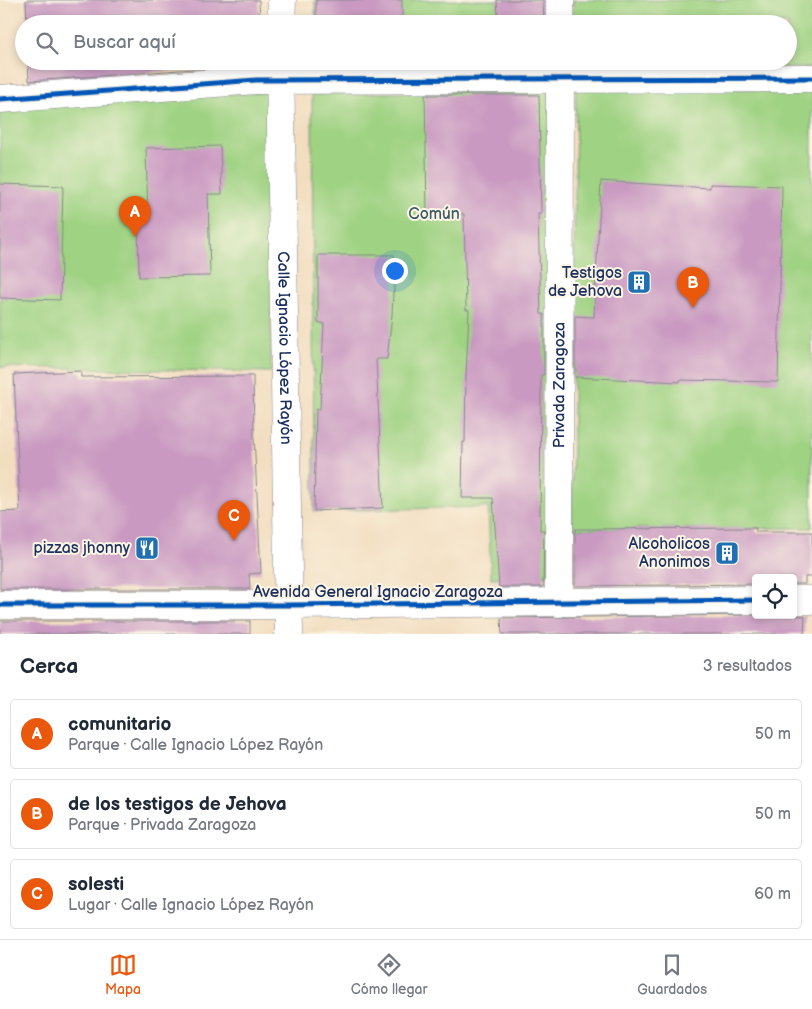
<!DOCTYPE html>
<html lang="es">
<head>
<meta charset="utf-8">
<style>
  body { margin:0; font-family:"Balsamiq Sans",sans-serif; background:#f2f2f3; color:#1f2937 }
  .controls { position:absolute; right:15px; bottom:15px; display:grid; overflow:hidden; border-radius:5px; box-shadow:0 2px 8px #0003 }
  .controls button { width:45px; height:45px; display:grid; place-items:center; padding:0; border:0; border-bottom:1px solid #e0e1e3; background:#fff; color:#1f2937; font:25px sans-serif }
  .you { position:absolute; left:394px; top:270px; width:18px; height:18px; margin:-12px; border:4px solid #fff; border-radius:50%; background:#1a73e8; box-shadow:0 0 0 8px #1a73e833 }
  .badge { display:grid; place-items:center; width:32px; height:32px; border-radius:50%; background:#ea580c; color:#fff; font-size:16px; font-weight:700 }
  .pin { position:absolute; translate:-50% -41px; filter:drop-shadow(0 1px 2px #0008) }
  .pin::after { content:''; position:absolute; top:26px; width:18px; height:15px; background:inherit; clip-path:polygon(0 0,100% 0,50% 100%) }
  .list { margin:0; padding:0; list-style:none }
  h2 { display:flex; justify-content:space-between; align-items:center; height:65px; margin:0; padding:0 20px; font-size:21px }
  h2 small { font-size:16px; font-weight:400; color:#747a83 }
  .list li { display:grid; grid-template-columns:32px 1fr auto; gap:15px; align-items:center; box-sizing:border-box; height:70px; margin:0 10px 10px; padding:0 10px; border:1px solid #e0e1e3; border-radius:5px }
  .list b { display:block; font-size:19px; white-space:nowrap }
  .list p { margin:0; font-size:16px; white-space:nowrap; color:#747a83 }
  .list em { font-size:16px; font-style:normal; color:#747a83 }
  .icon { flex:none; width:28px; height:28px; fill:none; stroke:currentColor; stroke-width:2; stroke-linecap:round; stroke-linejoin:round }
  .map { position:relative; flex:none; width:812px; height:634px; overflow:hidden }
  .search { position:absolute; background:#fff; box-shadow:0 2px 8px #0003; left:15px; right:15px; top:15px; height:55px; display:flex; align-items:center; gap:12px; box-sizing:border-box; padding:0 18px; border-radius:28px; color:#747a83; font-size:19px }
  .sheet { height:305px; background:#fff }
  nav { display:flex; justify-content:space-around; align-items:center; box-sizing:border-box; height:70px; border-top:1px solid #e0e1e3; background:#fff; font-size:14px; color:#747a83 }
  nav a { display:grid; justify-items:center; gap:2px }
  nav .on { color:#ea580c }
  .map>svg:first-child { display:block }
  .green { fill:#9fd282; stroke:#5d8070 }
  .building { fill:#c999c1 }
  .lines { fill:none; stroke-linecap:round; stroke-linejoin:round }
  .minor-casing { stroke:#86868e; stroke-width:29 }
  .minor { stroke:#fff; stroke-width:28 }
  .cycleway-casing { stroke:#fcf5e5; stroke-width:8 }
  .cycleway { stroke:#0057b8; stroke-width:5 }
  .labels { text-anchor:middle; dominant-baseline:central; stroke-width:4; stroke-linejoin:round; paint-order:stroke }
  .park-label { font-size:16px; fill:#3c5867; stroke:#fcf5e5 }
  .poi-label { font-size:16px; fill:#1b2f5e; stroke:#fcf5e5; text-anchor:end }
  .street-label { font-size:16px; fill:#1b2f5e; stroke:#fcf5e5 }
</style>
</head>
<body>
<div class="map">
<svg width="812" height="634" viewBox="0 0 812 634">
  <rect width="100%" height="100%" fill="#fcf5e5"/>
  <filter id="ink" filterUnits="userSpaceOnUse"><feTurbulence type="fractalNoise" baseFrequency=".02" numOctaves="2"/><feDisplacementMap in="SourceGraphic" scale="10" xChannelSelector="R" yChannelSelector="G"/><feConvolveMatrix kernelMatrix="1 2 1 2 8 2 1 2 1" color-interpolation-filters="sRGB"/></filter>
  <filter id="wash" filterUnits="userSpaceOnUse"><feTurbulence type="fractalNoise" baseFrequency=".0096" numOctaves="4" result="noise"/><feDisplacementMap in="SourceGraphic" scale="20" xChannelSelector="R" yChannelSelector="G"/><feGaussianBlur stdDeviation="1.12" result="paint"/><feColorMatrix in="noise" values="0 0 0 0 0 0 0 0 0 0 0 0 0 0 0 0 0 1.4 0 .05"/><feComposite in="paint" operator="in"/></filter>
  <g filter="url(#wash)">
    <rect width="100%" height="100%" fill="#f2ddbf"/>
    <g class="green">
      <path d="M315,0H544V17L494,18V24H315Z"/>
      <path d="M573,0H812V68L573,67V61H788V24H573Z"/>
      <path d="M316,61H495V67L316,70Z"/>
      <path d="M576,89H812V528L572,529Z"/>
      <path d="M557,90L550,575L491,578L488,507L314,511L312,94Z"/>
      <path d="M270,92L271,372L0,367V106Z"/>
    </g>
    <g id="blocks">
      <g class="building">
        <path d="M26,0H259L260,24H27Z"/>
        <rect x="316" y="0" width="86" height="24"/>
        <path d="M497,0H543L544,24H494V18L498,17Z"/>
        <path d="M28,61H261V64L29,81Z"/>
        <rect x="316" y="61" width="87" height="3"/>
        <path d="M425,61H544V63L425,64Z"/>
        <path d="M425,95H539L541,214H538L541,314H544V375H541L540,530H544L543,587H499L493,498H462L463,442H465L466,376L469,310H466L464,214H427Z"/>
        <path d="M220,146L222,194H208L210,276L139,277L138,219L148,218L146,148Z"/>
        <path d="M601,181L710,188V184L782,186L778,382L680,380V382L575,377V316L594,317Z"/>
        <path d="M0,184L63,186L60,300L0,298Z"/>
        <path d="M318,255H394V292H393L392,315L387,359H376L383,508L314,511L316,409H320L324,323H318Z"/>
        <path d="M81,371V377L253,376L254,437L261,573L249,574L250,589H0V512L20,511L14,374Z"/>
        <path d="M756,528V532H812V577H805V584H793V578H756V584L575,586V529Z"/>
        <path d="M758,615L805,616L804,634H502L501,618Z"/>
        <rect x="0" y="621" width="250" height="13"/>
      </g>
    </g>
  </g>
  <g filter="url(#ink)">
    <use href="#blocks" fill-opacity="0" stroke="#86868e" stroke-width="1"/>
    <g class="lines">
      <g class="minor-casing">
        <g id="minor">
          <path d="M281,24L282,0"/>
          <path d="M560,24V0"/>
          <path id="s1" d="M280,63L289,634"/>
          <path d="M0,99L256,80L812,78"/>
          <path d="M793,600H812"/>
          <path id="s2" d="M559,603L560,61"/>
          <path d="M0,605H288L756,600"/>
        </g>
      </g>
      <use href="#minor" class="minor"/>
      <g class="cycleway-casing">
        <g id="cycleway">
          <path d="M0,99L256,80L812,78"/>
          <path d="M0,605H288L756,600"/>
        </g>
      </g>
      <use href="#cycleway" class="cycleway"/>
    </g>
  </g>
  <defs>
    <g id="building-square" transform="scale(1.25)"><rect x="-9" y="-9" width="18" height="18" rx="4" fill="#1f6fb2" stroke="#fcf5e5"/><path d="M-4-6H4V6H1V3H-1V6H-4ZM-2.5-4.3h1.7v1.8h-1.7ZM.8-4.3h1.7v1.8H.8ZM-2.5-1h1.7V.8h-1.7ZM.8-1h1.7V.8H.8Z" fill="#fff"/></g>
    <g id="restaurant-square" transform="scale(1.25)"><rect x="-9" y="-9" width="18" height="18" rx="4" fill="#1f6fb2" stroke="#fcf5e5"/><path d="M-5-6h1v4h1v-4h1v4h1v-4h1v5L-1.5 .5V6h-2V.5L-5-1ZM5-6V6H3V1.5H1.5Q1.5-4 5-6Z" fill="#fff"/></g>
  </defs>
  <g fill-rule="evenodd">
    <use href="#building-square" x="639" y="282"/>
    <use href="#restaurant-square" x="147" y="548"/>
    <use href="#building-square" x="727" y="553"/>
  </g>
  <g class="labels">
    <g class="park-label">
      <text x="434" y="214">Común</text>
    </g>
    <g class="poi-label">
      <text x="622" y="273">Testigos<tspan x="622" dy="18">de Jehova</tspan></text>
      <text x="710" y="544">Alcoholicos<tspan x="710" dy="18">Anonimos</tspan></text>
      <text x="130" y="548">pizzas jhonny</text>
    </g>
    <g class="street-label">
      <text stroke="none"><textPath href="#s1" startOffset="285">Calle Ignacio López Rayón</textPath></text>
      <text stroke="none"><textPath href="#s2" startOffset="218">Privada Zaragoza</textPath></text>
      <text x="378" y="592">Avenida General Ignacio Zaragoza</text>
    </g>
  </g>
</svg>
<div class="controls">
<button><svg class="icon" aria-label="locate" viewBox="0 0 24 24"><circle cx="12" cy="12" r="6"/><path d="M12 2v4M12 18v4M2 12h4M18 12h4"/></svg></button>
</div>
<div class="you"></div>
<div class="pin badge" style="left:135px;top:237px">A</div>
<div class="pin badge" style="left:693px;top:308px">B</div>
<div class="pin badge" style="left:234px;top:541px">C</div>
<div class="search"><svg class="icon" aria-label="search" viewBox="0 0 24 24"><circle cx="10" cy="10" r="6"/><path d="M15 15l6 6"/></svg>Buscar aquí</div>
</div>
<section class="sheet">
<h2>Cerca<small>3 resultados</small></h2>
<ul class="list">
<li><span class="badge">A</span><div><b>comunitario</b><p>Parque · Calle Ignacio López Rayón</p></div><em>50 m</em></li>
<li><span class="badge">B</span><div><b>de los testigos de Jehova</b><p>Parque · Privada Zaragoza</p></div><em>50 m</em></li>
<li><span class="badge">C</span><div><b>solesti</b><p>Lugar · Calle Ignacio López Rayón</p></div><em>60 m</em></li>
</ul>
</section>
<nav>
<a class="on"><svg class="icon" aria-label="map" viewBox="0 0 24 24"><path d="M3 6l6-2 6 2 6-2v14l-6 2-6-2-6 2zM9 4v14M15 6v14"/></svg>Mapa</a>
<a><svg class="icon" aria-label="directions" viewBox="0 0 24 24"><path d="M12 3l9 9-9 9-9-9zM9 14v-3h6M13 9l2 2-2 2"/></svg>Cómo llegar</a>
<a><svg class="icon" aria-label="saved" viewBox="0 0 24 24"><path d="M7 4h10v16l-5-4-5 4z"/></svg>Guardados</a>
</nav>
</body>
</html>
